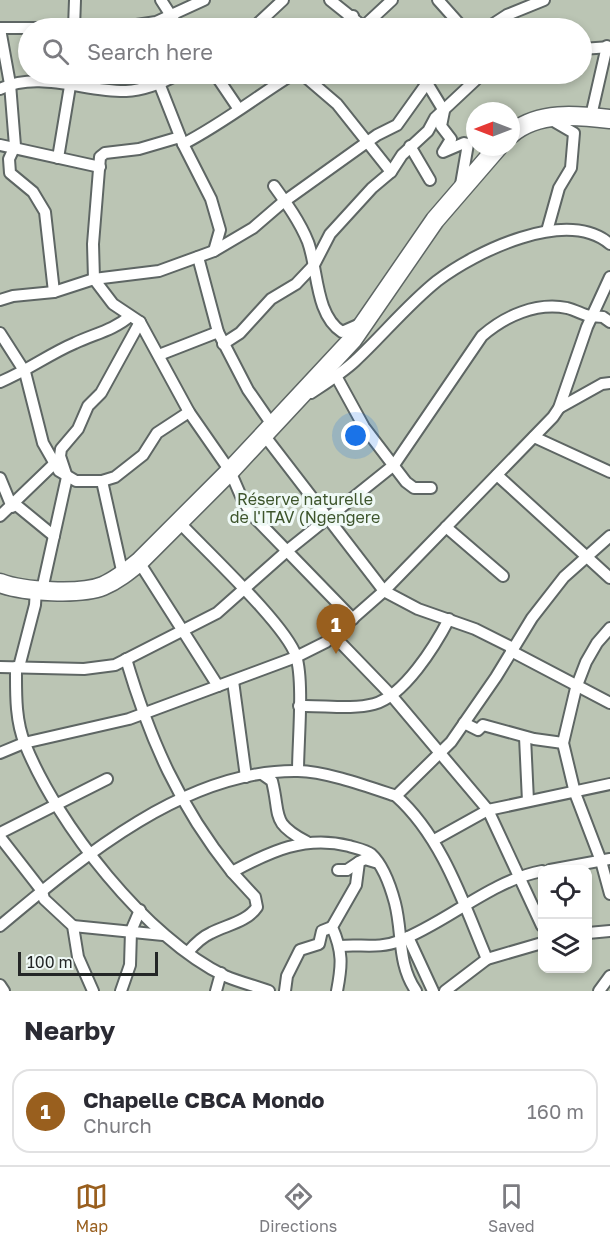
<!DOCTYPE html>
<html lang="en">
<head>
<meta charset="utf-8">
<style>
  body { margin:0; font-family:"Golos Text",sans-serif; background:#f2f2f3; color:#2b2b33 }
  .controls { position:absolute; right:18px; bottom:18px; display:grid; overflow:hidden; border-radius:12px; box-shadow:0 3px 9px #0003 }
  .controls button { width:54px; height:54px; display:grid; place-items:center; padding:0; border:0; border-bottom:2px solid #e1e1e2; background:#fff; color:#2b2b33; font:30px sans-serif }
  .compass { position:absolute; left:466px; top:102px; width:54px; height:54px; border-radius:50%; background:#fff; box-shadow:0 3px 9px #0003; rotate:270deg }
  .scale { position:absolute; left:18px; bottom:15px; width:140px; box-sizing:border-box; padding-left:6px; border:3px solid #232626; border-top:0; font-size:16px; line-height:21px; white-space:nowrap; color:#232626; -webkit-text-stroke:4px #eff9f6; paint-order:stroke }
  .you { position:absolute; left:356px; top:436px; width:21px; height:21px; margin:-15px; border:4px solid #fff; border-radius:50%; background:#1a73e8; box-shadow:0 0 0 9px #1a73e833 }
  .badge { display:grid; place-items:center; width:39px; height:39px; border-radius:50%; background:#995f1e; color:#fff; font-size:20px; font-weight:700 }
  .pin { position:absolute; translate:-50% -50px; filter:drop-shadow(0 2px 3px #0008) }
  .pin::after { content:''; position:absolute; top:32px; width:21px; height:18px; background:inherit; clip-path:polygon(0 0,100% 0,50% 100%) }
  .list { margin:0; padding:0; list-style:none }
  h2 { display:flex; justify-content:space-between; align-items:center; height:78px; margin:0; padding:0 24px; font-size:26px }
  h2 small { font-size:20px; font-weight:400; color:#7c7c81 }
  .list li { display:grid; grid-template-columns:39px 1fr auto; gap:18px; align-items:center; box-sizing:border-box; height:84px; margin:0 12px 12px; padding:0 12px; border:2px solid #e1e1e2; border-radius:18px }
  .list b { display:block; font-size:22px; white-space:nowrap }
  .list p { margin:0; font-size:20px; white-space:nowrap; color:#7c7c81 }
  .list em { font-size:20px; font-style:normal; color:#7c7c81 }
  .icon { flex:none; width:33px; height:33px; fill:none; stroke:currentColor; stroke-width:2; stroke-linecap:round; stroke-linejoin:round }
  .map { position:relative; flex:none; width:610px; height:991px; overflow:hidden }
  .search { position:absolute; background:#fff; box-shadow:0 3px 9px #0003; left:18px; right:18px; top:18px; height:66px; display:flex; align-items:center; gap:15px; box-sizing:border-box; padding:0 21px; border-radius:33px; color:#7c7c81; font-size:22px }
  .sheet { height:174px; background:#fff }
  nav { display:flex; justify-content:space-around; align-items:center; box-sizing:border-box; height:84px; border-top:2px solid #e1e1e2; background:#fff; font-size:16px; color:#7c7c81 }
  nav a { display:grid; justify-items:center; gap:3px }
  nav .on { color:#995f1e }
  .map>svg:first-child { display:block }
  .green { fill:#bbc5b4; fill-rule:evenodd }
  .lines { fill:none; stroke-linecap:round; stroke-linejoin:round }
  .minor-casing { stroke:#5e6664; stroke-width:14 }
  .trunk-casing { stroke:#5e6664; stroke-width:21 }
  .minor { stroke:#fff; stroke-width:10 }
  .trunk { stroke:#fff; stroke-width:18 }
  .labels { text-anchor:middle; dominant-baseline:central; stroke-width:6; stroke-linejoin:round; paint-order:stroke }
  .park-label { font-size:16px; fill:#3d542b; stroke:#eff9f6 }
</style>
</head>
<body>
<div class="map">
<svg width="610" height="991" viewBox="0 0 610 991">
  <rect width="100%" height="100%" fill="#e1ebe9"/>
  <path class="green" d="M0,0H610V991H0ZM28,28H582V74H28ZM475,111H511V147H475ZM542,870H588V968H542Z"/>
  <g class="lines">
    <g class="minor-casing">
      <g id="minor">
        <path d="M161,0L179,28"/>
        <path d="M330,0L365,28"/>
        <path d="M438,0L463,28"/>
        <path d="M363,27L392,0"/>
        <path d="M0,28H36"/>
        <path d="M74,28L75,0"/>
        <path d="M117,28L156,22L204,0"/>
        <path d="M253,28L283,0"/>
        <path d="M340,28L353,16"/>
        <path d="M487,28L507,15L544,0"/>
        <path d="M0,29L10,84L15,146L9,159L10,173L33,192L45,212L54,292"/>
        <path d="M582,49L610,47"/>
        <path d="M215,74L238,108"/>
        <path d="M302,74L337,104L391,172"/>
        <path d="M416,74L427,83L444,111L441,126L451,139L443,152L464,143L468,144L460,190"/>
        <path d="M159,83L183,144L211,199L220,230L214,251"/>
        <path d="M0,89C38,70 86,92 126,91C145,90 162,83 179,74"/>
        <path d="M591,116L607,46"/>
        <path d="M180,137L139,149L105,153L100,157L93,244L94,279L113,304L140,322L189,412L230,471L243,501L254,517L353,619"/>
        <path d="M183,144C222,124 256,97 293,74"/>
        <path d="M0,145L100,167"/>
        <path d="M410,146L430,180"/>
        <path d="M58,158L72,74"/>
        <path d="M274,186C287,204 300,222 308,242C318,269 315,315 342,332L360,324"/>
        <path d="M547,231L559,188L571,168L574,133L550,119"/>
        <path d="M198,257L218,332L248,390L273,426"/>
        <path d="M0,300L13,296L54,292L94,279L159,271L214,251L253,228L282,203L377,135L397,125L427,83"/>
        <path d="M0,333L25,372L43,443L59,471L76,481H102L115,477L143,455L157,433L189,412"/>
        <path d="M223,344L240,333L271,299L296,284L314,265L330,234L372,188L391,172L402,155L428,131L435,118L482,74"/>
        <path d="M159,355L218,332"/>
        <path d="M336,376L364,427L406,482L414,488H431"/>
        <path d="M0,382C27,371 49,354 75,343C94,334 114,330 130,316"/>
        <path d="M311,393C326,383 342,373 355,361C383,335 407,305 437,281C475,252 566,207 610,244"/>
        <path d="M559,408L602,384L610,383"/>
        <path d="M264,435L384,591L418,609L475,629L513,648"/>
        <path d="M534,437L610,472"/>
        <path d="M497,475L610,578"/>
        <path d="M0,478L12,507"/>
        <path d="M102,481L123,575"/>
        <path d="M15,504L54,536"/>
        <path d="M0,516L55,463"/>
        <path d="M179,522C205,550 286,625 296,656C304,681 298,742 298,771"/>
        <path d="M446,527L503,576"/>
        <path d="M139,562L218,686"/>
        <path d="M42,590L67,477L60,456L61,449L78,429L88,406L101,393L140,322"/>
        <path d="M610,628L597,643L586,662L576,688L563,743L575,793L601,861L610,894"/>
        <path d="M334,636L391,695L488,810L542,926"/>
        <path d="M511,651L610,703"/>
        <path d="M126,659C150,740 179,806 232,872C271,851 305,835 349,846C355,848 366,850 371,854C383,865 391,888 395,903C403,934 397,963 416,991"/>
        <path d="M0,667L84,669L115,665L217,613L288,550L394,465L482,336C505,316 536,302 567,308C575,310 582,314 589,316C594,317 598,316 603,317L610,322"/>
        <path d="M16,667C16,692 15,720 25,744C57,824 147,939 225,976C239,982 255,986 269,991"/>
        <path d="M19,667L35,605L36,589"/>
        <path d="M233,681L246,777"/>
        <path d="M299,706C323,705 351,710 374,704C404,696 435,646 449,619"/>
        <path d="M464,723L478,730L483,725L534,739L563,743"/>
        <path d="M525,737L528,801"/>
        <path d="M0,753L24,743L129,719L296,657L326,642L384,591L553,417L559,408L587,327L610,277"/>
        <path d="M262,774L272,781C281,817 270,822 307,842"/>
        <path d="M396,796L451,742L496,677L532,618L564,577L610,536"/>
        <path d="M0,833L107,779"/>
        <path d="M0,837L42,891L44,899L73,926L78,957L93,991"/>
        <path d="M434,840L488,810L610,784"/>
        <path d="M338,870H347L359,862"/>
        <path d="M550,870L610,859"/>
        <path d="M0,926C81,858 186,769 298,771C325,771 369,787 396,796C442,837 463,902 487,959"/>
        <path d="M73,926L163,935"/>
        <path d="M588,933L610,931"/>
        <path d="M408,937L433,991"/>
        <path d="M340,946C360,944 380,949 399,941C448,922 490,881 542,871"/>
        <path d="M188,952C194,945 202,937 211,933C226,925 247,922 257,907L255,897L232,872"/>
        <path d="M0,985L4,991"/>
        <path d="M121,991L130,965L131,931L140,910"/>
        <path d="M216,991L221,973"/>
        <path d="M285,991L287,976L300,950L319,944L322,931L332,927"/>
        <path d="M337,991C342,965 343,952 332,927L356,885L359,862L365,859L375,862"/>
        <path d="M445,991L487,959L542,943"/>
        <path d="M599,991L610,976"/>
      </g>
    </g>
    <g class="trunk-casing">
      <g id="trunk">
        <path d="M511,134C538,111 577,115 610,119"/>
        <path d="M0,583C23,592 81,595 103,586C117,580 128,571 139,562L230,471L353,339L435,220L498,147"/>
      </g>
    </g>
    <use href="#minor" class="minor"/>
    <use href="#trunk" class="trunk"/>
  </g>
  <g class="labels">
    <g class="park-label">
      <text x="305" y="499">Réserve naturelle<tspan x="305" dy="18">de l'ITAV (Ngengere</tspan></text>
    </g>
  </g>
</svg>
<div class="controls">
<button><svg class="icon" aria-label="locate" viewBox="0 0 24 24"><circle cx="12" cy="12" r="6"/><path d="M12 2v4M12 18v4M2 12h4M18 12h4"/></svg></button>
<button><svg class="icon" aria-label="layers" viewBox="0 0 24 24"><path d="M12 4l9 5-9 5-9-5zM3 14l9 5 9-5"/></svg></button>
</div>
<svg class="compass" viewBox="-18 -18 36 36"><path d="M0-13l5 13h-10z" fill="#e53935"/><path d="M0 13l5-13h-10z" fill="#7c7c81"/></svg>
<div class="scale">100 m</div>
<div class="you"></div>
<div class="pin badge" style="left:336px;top:654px">1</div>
<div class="search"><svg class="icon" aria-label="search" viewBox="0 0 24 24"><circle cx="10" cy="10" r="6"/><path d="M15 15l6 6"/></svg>Search here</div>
</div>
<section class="sheet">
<h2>Nearby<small></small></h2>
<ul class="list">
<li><span class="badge">1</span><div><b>Chapelle CBCA Mondo</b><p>Church</p></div><em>160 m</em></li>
</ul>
</section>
<nav>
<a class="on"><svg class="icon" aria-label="map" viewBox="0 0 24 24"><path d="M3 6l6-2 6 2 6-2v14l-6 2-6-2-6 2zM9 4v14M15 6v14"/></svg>Map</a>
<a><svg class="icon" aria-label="directions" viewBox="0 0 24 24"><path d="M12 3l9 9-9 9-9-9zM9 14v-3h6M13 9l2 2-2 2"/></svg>Directions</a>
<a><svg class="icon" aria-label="saved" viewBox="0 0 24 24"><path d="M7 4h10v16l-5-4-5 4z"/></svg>Saved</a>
</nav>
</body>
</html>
